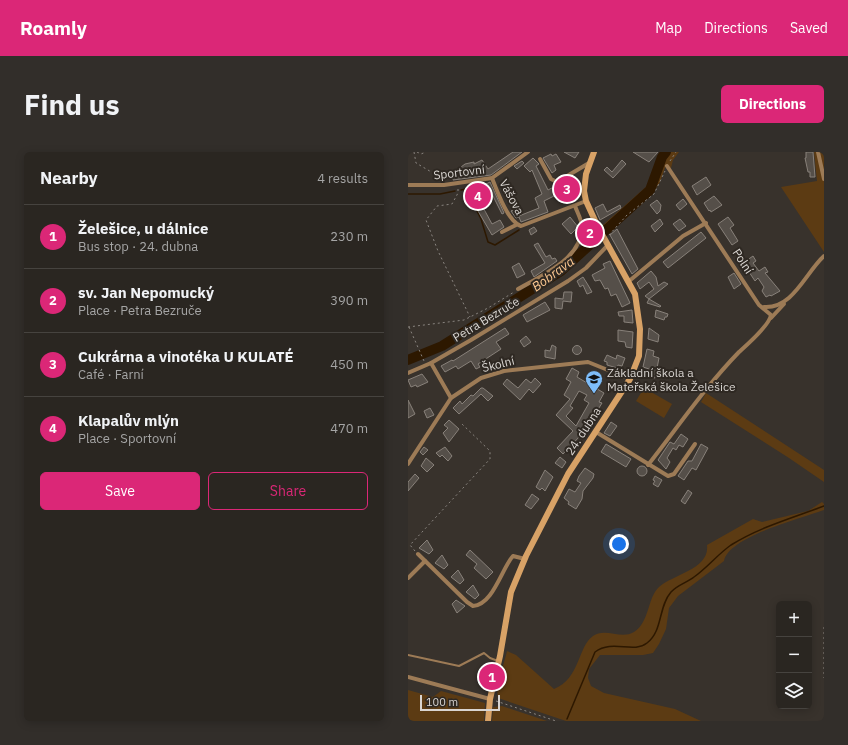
<!DOCTYPE html>
<html lang="en">
<head>
<meta charset="utf-8">
<style>
  body { margin:0; font-family:"IBM Plex Sans",sans-serif; background:#322e2a; color:#f1f3f6 }
  .controls { position:absolute; right:12px; bottom:12px; display:grid; overflow:hidden; border-radius:6px; box-shadow:0 2px 10px #0003 }
  .controls button { width:36px; height:36px; display:grid; place-items:center; padding:0; border:0; border-bottom:1px solid #46433f; background:#2a2621; color:#f1f3f6; font:20px sans-serif }
  .scale { position:absolute; left:12px; bottom:10px; width:80px; box-sizing:border-box; padding-left:4px; border:2px solid #d9d5d1; border-top:0; font-size:11px; line-height:14px; white-space:nowrap; color:#d9d5d1; -webkit-text-stroke:3px #2e2822; paint-order:stroke }
  .you { position:absolute; left:211px; top:392px; width:14px; height:14px; margin:-10px; border:3px solid #fff; border-radius:50%; background:#1a73e8; box-shadow:0 0 0 6px #1a73e833 }
  .badge { display:grid; place-items:center; width:26px; height:26px; border-radius:50%; background:#db2777; color:#fff; font-size:13px; font-weight:700 }
  .pin { position:absolute; translate:-50% -50%; border:2px solid #fff; box-shadow:0 1px 4px #0006 }
  .list { margin:0; padding:0; list-style:none }
  h2 { display:flex; justify-content:space-between; align-items:center; height:52px; margin:0; padding:0 16px; font-size:17px }
  h2 small { font-size:13px; font-weight:400; color:#a5a5a5 }
  .list li { display:grid; grid-template-columns:26px 1fr auto; gap:12px; align-items:center; box-sizing:border-box; height:64px; padding:0 16px; border-top:1px solid #46433f }
  .list b { display:block; font-size:15px; white-space:nowrap }
  .list p { margin:0; font-size:13px; white-space:nowrap; color:#a5a5a5 }
  .list em { font-size:13px; font-style:normal; color:#a5a5a5 }
  .actions { display:flex; gap:8px; padding:12px 16px }
  .actions a { flex:1; padding:9px 0; border:1px solid #db2777; border-radius:6px; text-align:center; font-size:14px; color:#db2777 }
  .actions .main { background:#db2777; color:#fff }
  .icon { flex:none; width:22px; height:22px; fill:none; stroke:currentColor; stroke-width:2; stroke-linecap:round; stroke-linejoin:round }
  .map { position:relative; flex:none; width:416px; height:569px; overflow:hidden; border-radius:6px }
  header { display:flex; align-items:center; gap:24px; box-sizing:border-box; height:56px; padding:0 20px; background:#db2777; color:#fff }
  header strong { font-size:19px }
  nav { display:flex; gap:22px; margin-inline-start:auto; font-size:14px }
  .intro { display:flex; align-items:center; justify-content:space-between; box-sizing:border-box; height:96px; padding:0 24px }
  h1 { margin:0; font-size:28px }
  .button { padding:10px 18px; border-radius:6px; background:#db2777; color:#fff; font-size:14px; font-weight:700 }
  main { display:flex; gap:24px; padding:0 24px }
  aside { flex:1; background:#2a2621; border-radius:6px; box-shadow:0 2px 10px #0003 }
  .map>svg:first-child { display:block }
  .green { fill:#5c3b13 }
  .lines { fill:none; stroke-linecap:round; stroke-linejoin:round }
  .stream { stroke:#2d1800; stroke-width:1.5 }
  .river { stroke:#2d1800; stroke-width:10 }
  .building { fill:#554f49; stroke:#88817a; fill-rule:evenodd }
  .path { stroke:#8a8580; stroke-width:1; stroke-dasharray:2 3; stroke-linecap:butt }
  .lane { stroke:#9d7b56; stroke-width:2 }
  .street { stroke:#9d7b56; stroke-width:4 }
  .secondary { stroke:#d8a266; stroke-width:6 }
  .labels { text-anchor:middle; dominant-baseline:central; stroke-width:4; stroke-linejoin:round; paint-order:stroke }
  .street-label { font-size:12px; fill:#d9d5d1; stroke:#2e2822 }
  .poi-label { font-size:12px; fill:#d9d5d1; stroke:#2e2822; text-anchor:start }
  .water-label { font-size:13px; font-style:italic; fill:#ffca92; stroke:#2e2822 }
</style>
</head>
<body>
<header>
<strong>Roamly</strong>
<nav><a>Map</a><a>Directions</a><a>Saved</a></nav>
</header>
<div class="intro"><h1>Find us</h1><a class="button">Directions</a></div>
<main>
<aside>
<h2>Nearby<small>4 results</small></h2>
<ul class="list">
<li><span class="badge">1</span><div><b>Želešice, u dálnice</b><p>Bus stop · 24. dubna</p></div><em>230 m</em></li>
<li><span class="badge">2</span><div><b>sv. Jan Nepomucký</b><p>Place · Petra Bezruče</p></div><em>390 m</em></li>
<li><span class="badge">3</span><div><b>Cukrárna a vinotéka U KULATÉ</b><p>Café · Farní</p></div><em>450 m</em></li>
<li><span class="badge">4</span><div><b>Klapalův mlýn</b><p>Place · Sportovní</p></div><em>470 m</em></li>
</ul>
<div class="actions"><a class="main">Save</a><a>Share</a></div>
</aside>
<div class="map">
<svg width="416" height="569" viewBox="0 0 416 569">
  <rect width="100%" height="100%" fill="#38322c"/>
  <g class="green">
    <path d="M254,0H271L265,8L263,16L260,18L258,13L252,30L244,42L227,55L199,81L195,73L239,34Z"/>
    <path d="M406,0H416V100L373,35L409,29Z"/>
    <path d="M236,236L264,252L256,266L228,249Z"/>
    <path d="M298,241L416,318V330L381,306L293,250Z"/>
    <path d="M414,350L416,352V358C394,366 320,385 316,409L270,444L261,456L258,477L251,492L245,501L235,503H192L181,517L180,526L183,534L196,541L267,557L293,569H158L90,546C87,534 96,513 99,499L108,503L146,537C172,527 170,494 185,484C197,475 213,488 226,480C242,470 239,446 251,435C266,422 302,417 299,393L345,367L354,370L400,359Z"/>
    <path d="M0,538L25,545L33,539L77,551L76,569H0Z"/>
    <path d="M94,554L139,569H84L85,555Z"/>
  </g>
  <g class="lines">
    <g class="stream">
      <path d="M53,38L58,37L73,67L80,90L87,93L111,78"/>
      <path d="M0,42H32L47,39"/>
      <path d="M159,567L187,500C205,487 225,502 239,491C255,479 250,455 263,440C269,433 280,430 286,425C299,416 310,402 323,393C352,375 384,366 416,354"/>
    </g>
    <path class="river" d="M0,208L34,194L153,119L242,38L254,5L258,0"/>
  </g>
  <g class="building">
    <path d="M105,0H114L83,23L45,28L43,21L54,19L53,15L57,12L66,10V12L74,8L80,17Z"/>
    <path d="M156,0H171L167,6Z"/>
    <path d="M225,0H250L241,10Z"/>
    <path d="M398,0H405L407,25H402V20H400L397,6H398Z"/>
    <path d="M143,2L144,4L148,2L153,10L146,13L148,18L144,21L135,6Z"/>
    <path d="M125,6L131,12L128,14L140,38L163,26L172,41L165,46L162,40L151,45L150,42L136,49L140,60L113,70L111,65L108,66L103,59L107,57L111,64L131,56L127,46L134,42L124,18L122,20L116,14Z"/>
    <path d="M214,8L218,12L205,26L196,18L199,15L204,20Z"/>
    <path d="M114,9L116,11L109,17L106,14Z"/>
    <path d="M298,25L303,33L289,43L284,34Z"/>
    <path d="M82,30L96,61L94,62L84,42L71,48L84,72L92,68L96,75L84,83L70,59L63,43L73,38L72,35Z"/>
    <path d="M306,44L314,53L303,60L302,58L301,59L296,51Z"/>
    <path d="M275,47L279,52L272,58L268,53Z"/>
    <path d="M249,48L253,53L252,59L249,62L242,53Z"/>
    <path d="M195,52L199,60L212,53L213,56L192,68L187,56Z"/>
    <path d="M162,65L170,75L163,82L154,72Z"/>
    <path d="M320,65L326,73L322,76L330,89L324,93L310,72Z"/>
    <path d="M252,67L255,72L247,80L243,74Z"/>
    <path d="M272,67L278,74L271,79L265,72Z"/>
    <path d="M126,75L129,79L123,83L121,78Z"/>
    <path d="M209,77L230,117L224,122L202,83Z"/>
    <path d="M293,80L298,86L260,116L255,110Z"/>
    <path d="M130,91L138,105L142,103L144,107L147,106L149,109L126,125L123,119L137,111L126,93Z"/>
    <path d="M345,104L348,109L345,111L351,119L357,115L360,120L357,121L372,139L363,144L362,143L358,145L354,139L356,135L350,126L347,129L335,111Z"/>
    <path d="M202,109L222,151L214,155L208,142L203,144L200,136L197,137L192,128L187,129L184,123L197,116L195,112Z"/>
    <path d="M111,111L117,122L109,126L104,115Z"/>
    <path d="M243,119L248,125L250,134L256,130L260,132L241,147L253,154L252,155L239,151L241,147L237,144L246,137L241,130L232,137L229,131Z"/>
    <path d="M326,121L333,132L326,137L320,125Z"/>
    <path d="M175,125L180,133L184,140L179,142L175,133L172,135L169,129Z"/>
    <path d="M156,140H164L163,150L155,149L154,157L147,156V146L155,147Z"/>
    <path d="M137,150L142,158L119,170L115,163Z"/>
    <path d="M224,158L225,171L216,170V164H211L210,160Z"/>
    <path d="M248,158L260,162L259,165H257L256,168L247,165Z"/>
    <path d="M97,176L101,182L88,190L93,197L70,212L72,215L68,217L63,209L50,217L48,214L37,220L33,214L44,208L45,209Z"/>
    <path d="M241,176L251,183L250,190L240,187Z"/>
    <path d="M210,178L225,180L224,196L218,195L217,190L210,189Z"/>
    <path d="M118,184L123,190L116,195L112,189Z"/>
    <path d="M144,193L148,195L147,207L137,205V198L142,199Z"/>
    <circle cx="169" cy="198" r="4.5"/>
    <path d="M239,197L246,199L245,204L251,206L247,226L239,224L241,217L235,215Z"/>
    <path d="M199,203L208,207L209,203L217,206L214,214L210,213L209,216L199,213V210L196,209Z"/>
    <path d="M164,216L171,220L169,225L196,241L191,250L194,251L173,285L172,284L155,302L149,296L165,279L148,263L162,247L156,243L163,230L158,227ZM171,239L179,243L176,248L181,251L168,274L158,264L165,256L162,254Z"/>
    <path d="M14,222L20,230L9,235L8,233L3,235L0,228Z"/>
    <path d="M127,226L133,232L125,241L121,237L112,248L95,232L99,227L110,236L118,227L123,231Z"/>
    <path d="M73,236H75L85,244L80,249L73,242L51,262L45,256L52,249L54,252L63,243L65,244Z"/>
    <path d="M0,248L7,262L0,266Z"/>
    <path d="M22,256L26,263L19,266L16,259Z"/>
    <path d="M41,268L51,277L41,290L35,281L40,276L36,273Z"/>
    <path d="M203,270L209,274L202,284L196,281Z"/>
    <path d="M273,282L280,287L275,295L271,293L268,298L265,296L259,306L262,310L258,317L250,308L262,290L266,292Z"/>
    <path d="M198,292L223,307L218,315L193,300Z"/>
    <path d="M293,292L300,296L288,318L284,316L276,328L270,324L280,309H284Z"/>
    <path d="M16,295L20,298L15,303L12,300Z"/>
    <path d="M37,295L44,304L40,309L34,303L32,305L28,301Z"/>
    <path d="M152,305L158,310L154,316L147,311Z"/>
    <path d="M18,306L26,313L19,320L13,314Z"/>
    <circle cx="234" cy="319" r="5"/>
    <path d="M177,316L186,322L185,326L175,339L174,347L168,357L160,352L161,350L156,346L161,337L167,340L173,331L169,329L171,324Z"/>
    <path d="M137,318L145,325L137,339L134,336L132,338L128,335Z"/>
    <path d="M7,322L11,326L0,339V330Z"/>
    <path d="M247,324L254,328L250,335L245,332L247,329L245,328Z"/>
    <path d="M280,338L284,341L277,352L273,349Z"/>
    <path d="M124,342L131,347L123,357L117,353Z"/>
    <path d="M19,388L25,398L21,402L11,396Z"/>
    <path d="M62,398L85,420L78,427L66,416L69,412L58,403Z"/>
    <path d="M34,403L40,413L36,417L27,411Z"/>
    <path d="M50,418L56,428L52,432L43,425Z"/>
    <path d="M65,433L71,443L67,447L58,440Z"/>
    <path d="M48,448L57,454L49,461L44,452Z"/>
  </g>
  <g class="lines">
    <g class="path">
      <path d="M6,0L8,11L37,28"/>
      <path d="M9,0L13,2L18,0"/>
      <path d="M262,9L268,0"/>
      <path d="M50,37V41L44,52L29,54L18,68L30,99L62,165"/>
      <path d="M201,83L219,63L246,42L257,19"/>
      <path d="M0,175L56,168L80,156L106,140"/>
      <path d="M1,175L16,209"/>
      <path d="M7,399L2,393L82,307V299L54,272"/>
      <path d="M416,475V526"/>
      <path d="M88,549L148,569"/>
    </g>
    <path class="lane" d="M0,503L51,514L76,501L82,506L90,509"/>
    <g class="street">
      <path d="M410,0L416,27"/>
      <path d="M132,7L143,27L149,30L181,11"/>
      <path d="M84,26C89,39 100,70 113,74L178,49"/>
      <path d="M0,33H36L84,26L120,0"/>
      <path d="M94,80L108,73"/>
      <path d="M220,130L275,84L298,71"/>
      <path d="M110,137C133,124 174,107 174,75C174,68 169,60 167,54"/>
      <path d="M356,155C385,157 398,120 416,104"/>
      <path d="M363,166L376,152"/>
      <path d="M23,211L43,246"/>
      <path d="M0,221L23,211L63,188L160,129L178,116L200,93"/>
      <path d="M188,280L260,324L266,322L287,292"/>
      <path d="M0,312L43,246L73,226L96,219L180,210L222,227"/>
      <path d="M240,313C270,275 297,235 331,200C340,192 361,174 363,163L351,153L259,14"/>
      <path d="M10,402L59,450L65,454C85,453 94,416 105,404L117,407"/>
      <path d="M0,426L17,409"/>
      <path d="M0,525L82,547"/>
    </g>
    <path class="secondary" d="M80,569L82,547L92,504L103,440L118,404L160,322L222,227L231,204L232,177L227,142L190,75L178,49L176,39L178,22L186,0"/>
  </g>
  <defs>
    <g id="school-pin" transform="scale(0.9)"><path d="M0 17L-7.5 6A9.5 9.5 0 1 1 7.5 6Z" fill="#7ebdf9" stroke="#2e2822"/><path d="M0-5L7-2L0 1L-7-2ZM-4 1L0 2.5L4 1V4Q0 6-4 4Z" fill="#111"/></g>
  </defs>
  <g fill-rule="evenodd">
    <use href="#school-pin" x="186" y="227"/>
  </g>
  <g class="labels">
    <g class="street-label">
      <text transform="translate(51 20) rotate(-7)">Sportovní</text>
      <text transform="translate(104 45) rotate(62)">Vášova</text>
      <text transform="translate(335 109) rotate(57)">Polní</text>
      <text transform="translate(78 167) rotate(-31)">Petra Bezruče</text>
      <text transform="translate(90 212) rotate(-14)">Školní</text>
      <text transform="translate(175 279) rotate(-57)">24. dubna</text>
    </g>
    <g class="poi-label">
      <text x="199" y="220">Základní škola a<tspan x="199" dy="14">Mateřská škola Želešice</tspan></text>
    </g>
    <g class="water-label">
      <text transform="translate(145 122) rotate(-36)">Bobrava</text>
    </g>
  </g>
</svg>
<div class="controls">
<button>+</button>
<button>−</button>
<button><svg class="icon" aria-label="layers" viewBox="0 0 24 24"><path d="M12 4l9 5-9 5-9-5zM3 14l9 5 9-5"/></svg></button>
</div>
<div class="scale">100 m</div>
<div class="you"></div>
<div class="pin badge" style="left:84px;top:525px">1</div>
<div class="pin badge" style="left:182px;top:81px">2</div>
<div class="pin badge" style="left:159px;top:37px">3</div>
<div class="pin badge" style="left:70px;top:44px">4</div>
</div>
</main>
</body>
</html>
